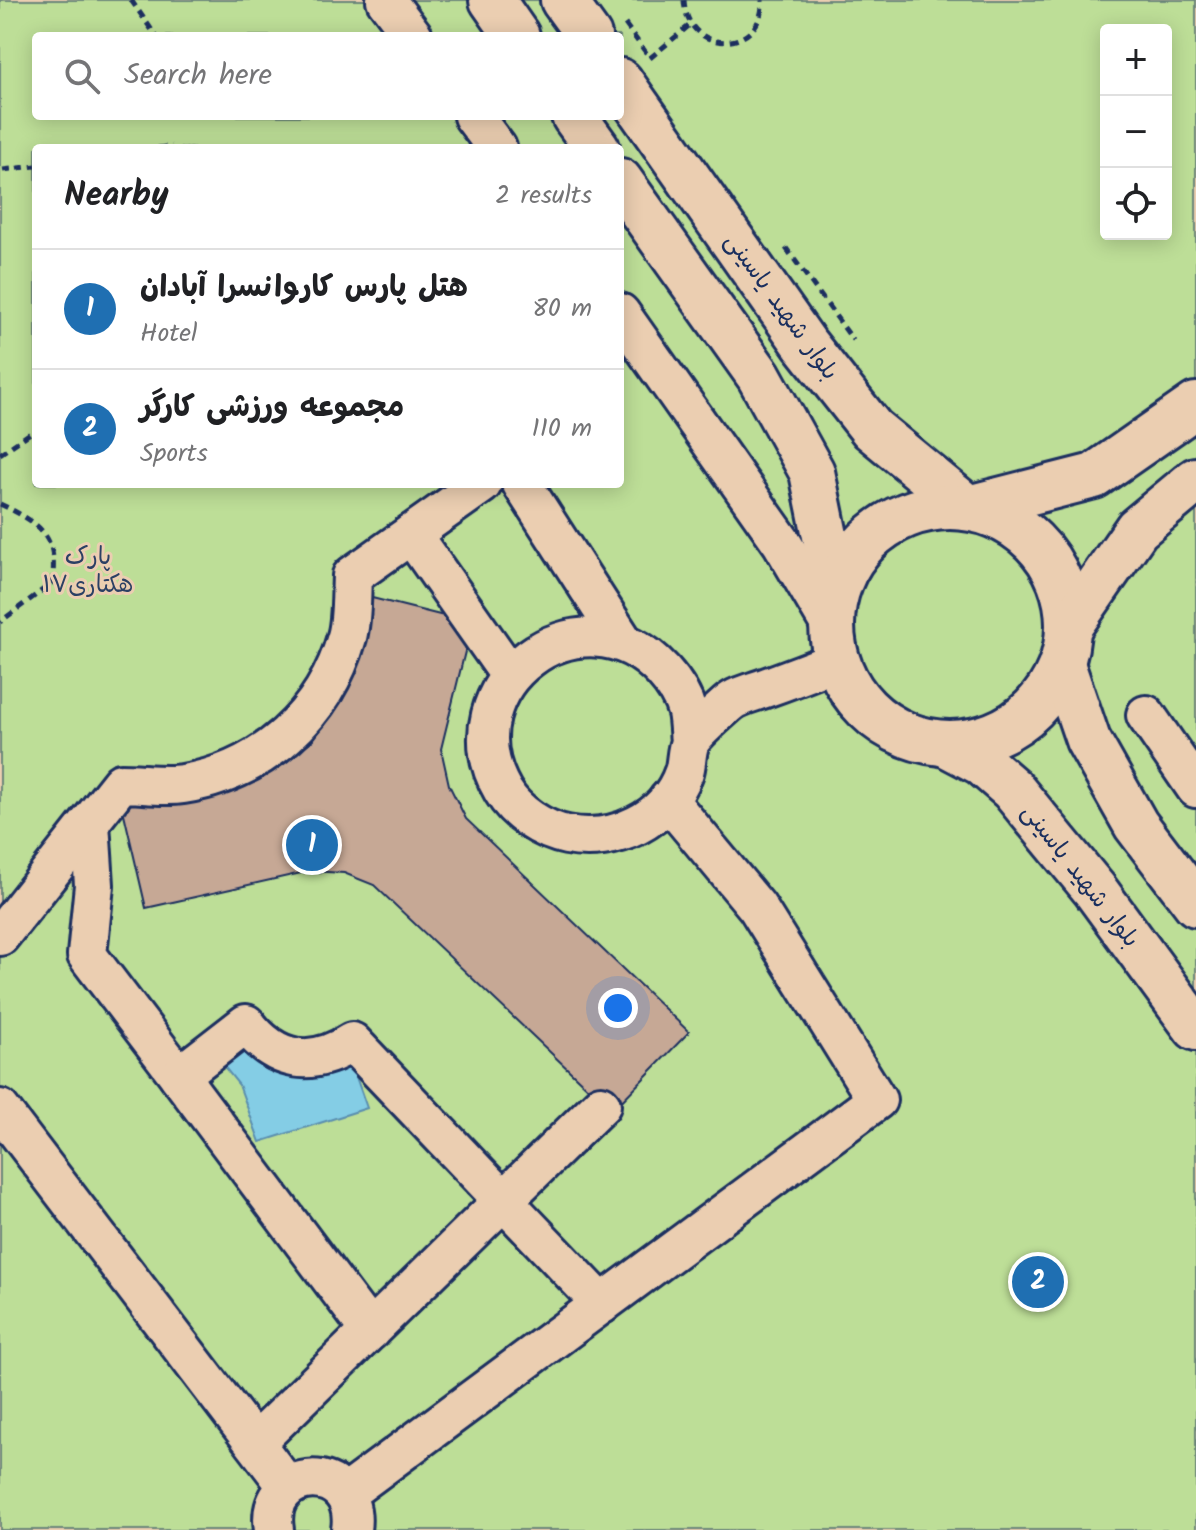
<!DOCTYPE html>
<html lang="en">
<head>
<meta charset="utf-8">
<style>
  body { margin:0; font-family:Kalam,"Playpen Sans Arabic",sans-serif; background:#f6f6f6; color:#202124 }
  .controls { position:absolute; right:24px; top:24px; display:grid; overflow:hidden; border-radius:8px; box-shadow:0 4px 20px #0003 }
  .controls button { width:72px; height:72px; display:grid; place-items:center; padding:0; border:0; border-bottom:2px solid #e0e0e0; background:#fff; color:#202124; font:40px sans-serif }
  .you { position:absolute; left:618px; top:1008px; width:28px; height:28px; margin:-20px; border:6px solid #fff; border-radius:50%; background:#1a73e8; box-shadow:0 0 0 12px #1a73e833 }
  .badge { display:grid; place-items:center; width:52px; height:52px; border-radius:50%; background:#1f6fb2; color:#fff; font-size:26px; font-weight:700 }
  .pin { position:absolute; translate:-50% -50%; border:4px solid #fff; box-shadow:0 2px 8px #0006 }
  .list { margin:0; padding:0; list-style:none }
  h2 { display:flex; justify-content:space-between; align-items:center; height:104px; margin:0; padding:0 32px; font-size:34px }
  h2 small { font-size:26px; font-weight:400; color:#757577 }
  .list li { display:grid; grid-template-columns:52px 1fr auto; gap:24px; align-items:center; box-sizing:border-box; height:120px; padding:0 32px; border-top:2px solid #e0e0e0 }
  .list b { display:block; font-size:30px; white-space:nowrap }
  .list p { margin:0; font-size:26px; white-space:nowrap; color:#757577 }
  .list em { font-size:26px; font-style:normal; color:#757577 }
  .icon { flex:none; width:44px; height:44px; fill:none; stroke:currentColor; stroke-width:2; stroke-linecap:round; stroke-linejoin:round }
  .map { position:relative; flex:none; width:1196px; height:1530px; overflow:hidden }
  .search { position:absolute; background:#fff; box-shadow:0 4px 20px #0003; left:32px; top:32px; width:592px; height:88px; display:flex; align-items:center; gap:20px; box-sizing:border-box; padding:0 28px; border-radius:8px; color:#757577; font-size:30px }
  .panel { position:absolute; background:#fff; box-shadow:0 4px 20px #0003; left:32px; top:144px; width:592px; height:344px; border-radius:8px }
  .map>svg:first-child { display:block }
  .green { fill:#bdde97; stroke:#6c867a; stroke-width:2; fill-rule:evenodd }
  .water { fill:#84cde5; stroke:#5a8eaf; stroke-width:2 }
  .building { fill:#c6a895; stroke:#1b2f5e; stroke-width:2 }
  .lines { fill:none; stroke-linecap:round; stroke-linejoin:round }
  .minor-casing { stroke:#1b2f5e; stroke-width:44 }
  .major-casing { stroke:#1b2f5e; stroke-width:50 }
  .path { stroke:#1b2f5e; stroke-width:5; stroke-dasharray:8 6; stroke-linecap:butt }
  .minor { stroke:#ebceb1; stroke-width:38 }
  .major { stroke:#ebceb1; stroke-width:44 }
  .labels { text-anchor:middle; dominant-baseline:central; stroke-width:6; stroke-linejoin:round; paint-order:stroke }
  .street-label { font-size:24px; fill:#1b2f5e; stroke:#ebceb1 }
  .park-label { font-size:24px; fill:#2b4064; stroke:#ebceb1 }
</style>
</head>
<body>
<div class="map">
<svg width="1196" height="1530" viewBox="0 0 1196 1530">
  <rect width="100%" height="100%" fill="#ebceb1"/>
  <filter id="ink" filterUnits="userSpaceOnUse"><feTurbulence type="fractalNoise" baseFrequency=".0125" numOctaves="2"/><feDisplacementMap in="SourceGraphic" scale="16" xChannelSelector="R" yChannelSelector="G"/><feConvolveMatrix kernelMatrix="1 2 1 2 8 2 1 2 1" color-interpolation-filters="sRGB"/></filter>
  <g filter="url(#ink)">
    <path class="green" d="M0,0H1196V1530H0ZM1106,30H1166V234H1106ZM36,36H620V116H36ZM36,148H620V484H36Z"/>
    <path class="water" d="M254,1042L350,1060L367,1108L260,1142L239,1085L222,1064Z"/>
    <path class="building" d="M368,597L472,623L441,749L449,785L466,819L689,1032L612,1111L374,885L344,873L310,871L146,908L122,805L271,771L313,740L343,699Z"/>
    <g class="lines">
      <g class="minor-casing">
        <g id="minor">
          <path d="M386,0L413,36"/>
          <path d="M473,116L497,148"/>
          <path d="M620,313L782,543L831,626"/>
          <path d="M522,484L624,643"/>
          <path d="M411,534L510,675"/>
          <path d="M1146,715L1196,788"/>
          <path d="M690,742C689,733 689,722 687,712C683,697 673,682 663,671C582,582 442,686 503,791C516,813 542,830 567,835C614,844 667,821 684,772C687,763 686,751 690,742C695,733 720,711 729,703C737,696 751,693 762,689C787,680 811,671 836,661"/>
          <path d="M90,823L94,885L87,955L179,1076L246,1024C276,1063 312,1068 352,1042L602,1304"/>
          <path d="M0,936L121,783C141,783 164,787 183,784C263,771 325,715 347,637C352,619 351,595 352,576L482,484"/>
          <path d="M179,1076L370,1331"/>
          <path d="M0,1109L288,1487"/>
          <path d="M255,1443L601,1105"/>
          <path d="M345,1494L877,1100L757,907L668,800"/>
          <path d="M274,1530C263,1464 361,1461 351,1530"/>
        </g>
      </g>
      <g class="major-casing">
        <g id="major">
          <path d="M492,0L517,36"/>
          <path d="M563,0L589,36"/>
          <path d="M620,81L805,344L872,429L968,508L1094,476L1196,405"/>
          <path d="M574,116L597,148"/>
          <path d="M620,181L759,376L812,472L836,590"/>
          <circle cx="950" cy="625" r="118"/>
          <path d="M1069,627L1137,529L1196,480"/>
          <path d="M1062,664L1088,740L1136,825L1196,904"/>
          <path d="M946,744L982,763L1012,789L1095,890L1196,1028"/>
        </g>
      </g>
      <g class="path">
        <path d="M131,0L156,36"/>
        <path d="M684,0C687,58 765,53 762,0"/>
        <path d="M625,24L647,54"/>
        <path d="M650,58L690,25"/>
        <path d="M158,148L172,146"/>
        <path d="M3,170L36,166"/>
        <path d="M786,248L853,340"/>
        <path d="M0,454L36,429"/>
        <path d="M0,504C40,523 59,536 52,583L0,622"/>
      </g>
      <use href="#minor" class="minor"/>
      <use href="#major" class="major"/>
    </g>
  </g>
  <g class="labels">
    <g class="street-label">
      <text transform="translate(781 307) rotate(54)">بلوار شهید یاسینی</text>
      <text transform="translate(1080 876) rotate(52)">بلوار شهید یاسینی</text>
    </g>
    <g class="park-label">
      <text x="88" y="557">پارک<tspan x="88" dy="28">۱۷هکتاری</tspan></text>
    </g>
  </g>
</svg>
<div class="controls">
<button>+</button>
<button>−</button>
<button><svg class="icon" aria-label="locate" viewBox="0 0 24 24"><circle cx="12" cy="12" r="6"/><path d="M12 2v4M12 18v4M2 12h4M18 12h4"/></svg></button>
</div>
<div class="you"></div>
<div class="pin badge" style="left:312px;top:845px">1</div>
<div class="pin badge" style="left:1038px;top:1282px">2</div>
<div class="search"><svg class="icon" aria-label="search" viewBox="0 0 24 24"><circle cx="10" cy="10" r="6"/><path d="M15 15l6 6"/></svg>Search here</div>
<section class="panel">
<h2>Nearby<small>2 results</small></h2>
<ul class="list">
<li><span class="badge">1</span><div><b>هتل پارس کاروانسرا آبادان</b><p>Hotel</p></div><em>80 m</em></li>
<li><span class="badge">2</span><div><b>مجموعه ورزشی کارگر</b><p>Sports</p></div><em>110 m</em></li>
</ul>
</section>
</div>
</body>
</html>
